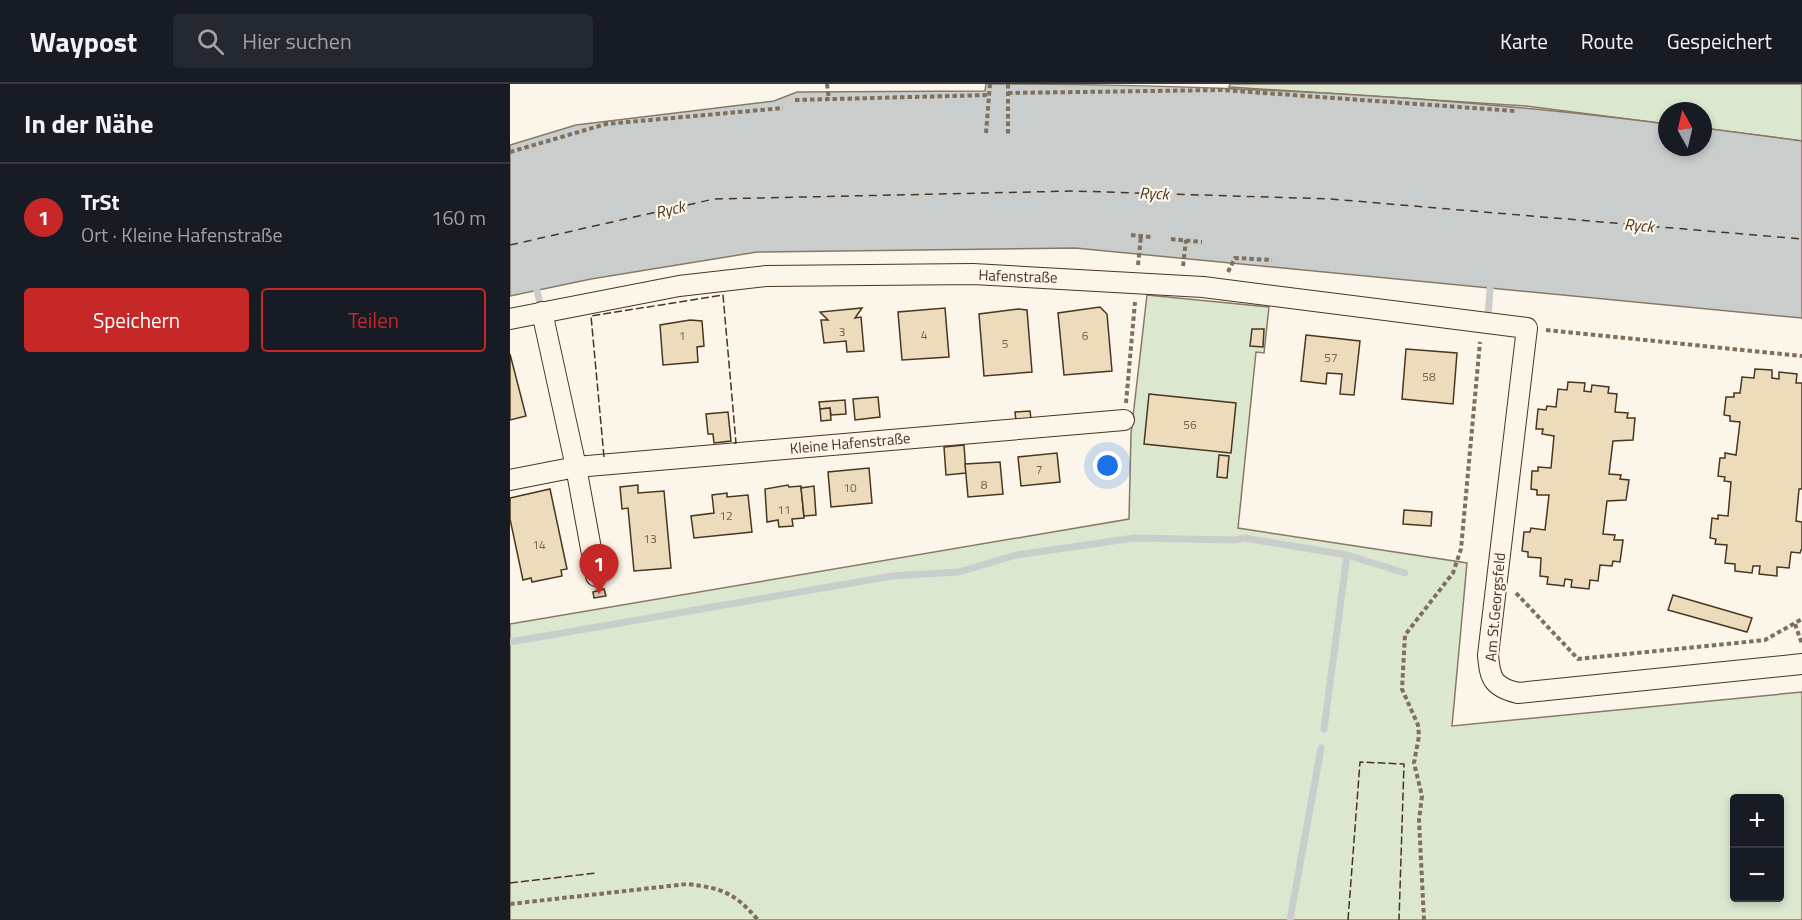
<!DOCTYPE html>
<html lang="de">
<head>
<meta charset="utf-8">
<style>
  body { margin:0; font-family:"Titillium Web",sans-serif; background:#242831; color:#f1f3f6 }
  .controls { position:absolute; right:18px; bottom:18px; display:grid; overflow:hidden; border-radius:6px; box-shadow:0 3px 9px #0003 }
  .controls button { width:54px; height:54px; display:grid; place-items:center; padding:0; border:0; border-bottom:2px solid #363941; background:#171b24; color:#f1f3f6; font:30px sans-serif }
  .compass { position:absolute; left:1148px; top:18px; width:54px; height:54px; border-radius:50%; background:#171b24; box-shadow:0 3px 9px #0003; rotate:352deg }
  .you { position:absolute; left:598px; top:382px; width:21px; height:21px; margin:-15px; border:4px solid #fff; border-radius:50%; background:#1a73e8; box-shadow:0 0 0 9px #1a73e833 }
  .badge { display:grid; place-items:center; width:39px; height:39px; border-radius:50%; background:#c62828; color:#fff; font-size:20px; font-weight:700 }
  .pin { position:absolute; translate:-50% -50px; filter:drop-shadow(0 2px 3px #0008) }
  .pin::after { content:''; position:absolute; top:32px; width:21px; height:18px; background:inherit; clip-path:polygon(0 0,100% 0,50% 100%) }
  .list { margin:0; padding:0; list-style:none }
  h2 { display:flex; justify-content:space-between; align-items:center; height:78px; margin:0; padding:0 24px; font-size:26px }
  h2 small { font-size:20px; font-weight:400; color:#9ea1a6 }
  .list li { display:grid; grid-template-columns:39px 1fr auto; gap:18px; align-items:center; box-sizing:border-box; height:108px; padding:0 24px; border-top:2px solid #363941 }
  .list b { display:block; font-size:22px; white-space:nowrap }
  .list p { margin:0; font-size:20px; white-space:nowrap; color:#9ea1a6 }
  .list em { font-size:20px; font-style:normal; color:#9ea1a6 }
  .actions { display:flex; gap:12px; padding:18px 24px }
  .actions a { flex:1; padding:14px 0; border:2px solid #c62828; border-radius:6px; text-align:center; font-size:21px; color:#c62828 }
  .actions .main { background:#c62828; color:#fff }
  .icon { flex:none; width:33px; height:33px; fill:none; stroke:currentColor; stroke-width:2; stroke-linecap:round; stroke-linejoin:round }
  .map { position:relative; flex:none; width:1292px; height:836px; overflow:hidden }
  header { display:flex; align-items:center; gap:36px; box-sizing:border-box; height:84px; padding:0 30px; background:#171b24; border-bottom:2px solid #363941 }
  header strong { font-size:28px }
  nav { display:flex; gap:33px; margin-inline-start:auto; font-size:21px }
  .search { width:420px; height:54px; background:#242831; display:flex; align-items:center; gap:15px; box-sizing:border-box; padding:0 21px; border-radius:6px; color:#9ea1a6; font-size:22px }
  main { display:flex }
  aside { flex:1; background:#171b24 }
  .map>svg:first-child { display:block }
  .green { fill:#dce7d0; stroke:#887966; stroke-width:1.5; fill-rule:evenodd }
  .water { fill:#c9cecd; stroke:#887966; stroke-width:1.5 }
  .lines { fill:none; stroke-linecap:round; stroke-linejoin:round }
  .stream { stroke:#c9cecd; stroke-width:7 }
  .ferry { stroke:#4a3520; stroke-width:1.5; stroke-dasharray:8 6; stroke-linecap:butt }
  .building { fill:#ecdcbc; stroke:#4a3520; stroke-width:1.5 }
  .minor-casing { stroke:#4a3520; stroke-width:22 }
  .path { stroke:#7f6f5c; stroke-width:4; stroke-dasharray:4.5 3; stroke-linecap:butt }
  .minor { stroke:#fbf6e9; stroke-width:20 }
  .fence { stroke:#4a3520; stroke-width:1.5; stroke-dasharray:8 3; stroke-linecap:butt }
  .labels { text-anchor:middle; dominant-baseline:central; stroke-width:4.5; stroke-linejoin:round; paint-order:stroke }
  .number-label { font-size:12px; fill:#725f47 }
  .street-label { font-size:15px; fill:#4a3520; stroke:#fbf6e9 }
  .water-label { font-size:16px; font-style:italic; fill:#4a3520; stroke:#fbf6e9 }
</style>
</head>
<body>
<header>
<strong>Waypost</strong>
<div class="search"><svg class="icon" aria-label="search" viewBox="0 0 24 24"><circle cx="10" cy="10" r="6"/><path d="M15 15l6 6"/></svg>Hier suchen</div>
<nav><a>Karte</a><a>Route</a><a>Gespeichert</a></nav>
</header>
<main>
<aside>
<h2>In der Nähe<small></small></h2>
<ul class="list">
<li><span class="badge">1</span><div><b>TrSt</b><p>Ort · Kleine Hafenstraße</p></div><em>160 m</em></li>
</ul>
<div class="actions"><a class="main">Speichern</a><a>Teilen</a></div>
</aside>
<div class="map">
<svg width="1292" height="836" viewBox="0 0 1292 836">
  <rect width="100%" height="100%" fill="#fbf6e9"/>
  <g class="green">
    <path d="M720,0H1292V57L1193,44V27H1157V40L1016,22L719,3Z"/>
    <path d="M637,211L759,223L754,269L746,268L728,444L957,479L942,642L1292,608V836H0V540L619,435L621,350ZM1224,714H1270V814H1224Z"/>
  </g>
  <path class="water" d="M476,0C701,0 931,11 1157,40V63H1193V44L1292,57V234L565,164L247,168L81,195L0,212V61L66,41L264,17L287,8L475,7Z"/>
  <g class="lines">
    <g class="stream">
      <path d="M25,198L30,219"/>
      <path d="M978,231L981,195"/>
      <path d="M0,558L382,492L449,488L506,471L624,454L726,456L734,454L837,471L895,489"/>
      <path d="M814,645L837,471"/>
      <path d="M780,836L811,664"/>
    </g>
    <path class="ferry" d="M0,161L204,115L564,107L821,115L1292,155"/>
  </g>
  <g class="building">
    <path d="M590,223L597,230L602,287L554,291L548,229Z"/>
    <path d="M352,224L345,234L351,233L354,267L337,268L336,257L314,259L311,236H318L310,228Z"/>
    <path d="M435,224L439,273L392,276L388,228Z"/>
    <path d="M508,225L517,226L522,288L474,292L469,230Z"/>
    <path d="M180,236L192,237L194,262L187,263L188,278L153,281L150,241Z"/>
    <path d="M742,245H754L753,263L740,262Z"/>
    <path d="M796,251L850,257L844,311L830,310L832,290L817,289L816,300L791,297Z"/>
    <path d="M896,265L947,269L943,320L892,315Z"/>
    <path d="M0,270L16,332L0,336Z"/>
    <path d="M1245,285L1262,286V294L1269,295V288L1287,290L1286,299H1292V405H1289L1286,437L1292,438V464L1290,469L1281,468L1279,484L1267,483V492L1249,490L1250,482H1243L1242,489L1225,487V480L1215,479L1217,461L1205,460L1206,455L1200,454L1202,434L1208,435V431L1218,432L1221,398L1214,397L1215,393L1208,392L1210,374H1215V369L1226,371L1230,338L1220,337V332L1214,331L1216,313H1224V309H1230L1232,293L1244,294Z"/>
    <path d="M1058,298L1075,299L1074,307L1081,308L1082,301L1099,303L1098,309L1107,310L1105,328L1118,329L1117,334H1125L1123,356L1103,357L1099,390L1111,391L1110,395L1119,396L1116,416L1097,417L1093,450L1105,451L1104,456H1113L1110,478L1103,477L1102,482L1090,481L1088,497L1080,496L1079,505L1061,503L1062,496L1055,495L1054,502L1037,500L1038,493L1030,492L1031,474L1018,473V468L1012,467L1014,448H1020L1021,444L1035,446L1039,411H1027V406L1021,405L1022,387H1028V383L1041,384L1044,352L1032,350L1033,345H1026L1028,325L1036,326L1037,322L1046,323L1048,305L1057,306Z"/>
    <path d="M639,310L726,319L721,369L634,360Z"/>
    <path d="M368,313L370,333L345,336L343,315Z"/>
    <path d="M335,316L336,330L321,331L320,324L310,325L309,318Z"/>
    <path d="M320,324L321,336L311,337L310,325Z"/>
    <path d="M520,327L521,335L506,337L505,328Z"/>
    <path d="M218,328L221,357L204,359L203,350H198L196,330Z"/>
    <path d="M454,361L456,389L436,391L434,363Z"/>
    <path d="M547,369L550,398L511,402L508,373Z"/>
    <path d="M709,371L719,372L717,394L707,393Z"/>
    <path d="M490,378L493,410L458,413L455,380Z"/>
    <path d="M359,384L362,419L321,423L318,388Z"/>
    <path d="M128,401V409L154,407L161,484L124,487L118,424L112,425L110,403Z"/>
    <path d="M278,401L279,403L291,402L294,434L282,435L283,442L269,443L268,436L257,438L255,405Z"/>
    <path d="M304,402L306,431L294,432L291,404Z"/>
    <path d="M40,405L57,485L51,486L52,492L22,498L21,494L13,496L0,435V414Z"/>
    <path d="M217,409V413L238,411L242,448L184,454L181,432L204,429L202,411Z"/>
    <path d="M894,426L922,428L921,442L893,440Z"/>
    <path d="M94,505L96,512L84,514L83,508Z"/>
    <path d="M1163,511L1242,534L1237,548L1158,526Z"/>
  </g>
  <g class="lines">
    <g class="minor-casing">
      <g id="minor">
        <path d="M32,228L66,383L614,336"/>
        <path d="M0,235L169,202L256,192L463,190L693,203L1017,244L978,571C980,595 983,603 1008,609L1292,580"/>
        <path d="M0,396L66,383L86,492"/>
      </g>
    </g>
    <g class="path">
      <path d="M317,0L319,15"/>
      <path d="M498,0V50"/>
      <path d="M498,9L712,6L1005,27"/>
      <path d="M285,16L479,11"/>
      <path d="M476,49L480,0"/>
      <path d="M0,68L96,40L273,24"/>
      <path d="M621,151L641,153"/>
      <path d="M661,155L692,158"/>
      <path d="M628,181L631,152"/>
      <path d="M673,182L676,156"/>
      <path d="M718,188L725,174L762,176"/>
      <path d="M1036,246L1292,272"/>
      <path d="M616,319L625,218"/>
      <path d="M1006,509L1068,575L1255,556L1292,535"/>
      <path d="M1285,540L1292,560"/>
      <path d="M0,820L177,800C212,804 225,809 248,836"/>
      <path d="M914,836L909,736L912,712L904,679L909,652L908,641L892,605L895,551L943,489L951,465L970,258"/>
    </g>
    <use href="#minor" class="minor"/>
    <g class="fence">
      <path d="M94,373L81,232L213,211L226,359H222"/>
      <path d="M0,799L86,789"/>
      <path d="M838,836L850,678L894,680L889,836"/>
    </g>
  </g>
  <g class="labels">
    <g class="number-label">
      <text x="332" y="247">3</text>
      <text x="414" y="250">4</text>
      <text x="172" y="251">1</text>
      <text x="575" y="251">6</text>
      <text x="495" y="259">5</text>
      <text x="821" y="273">57</text>
      <text x="919" y="292">58</text>
      <text x="680" y="340">56</text>
      <text x="529" y="385">7</text>
      <text x="474" y="400">8</text>
      <text x="340" y="403">10</text>
      <text x="274" y="425">11</text>
      <text x="216" y="431">12</text>
      <text x="140" y="454">13</text>
      <text x="29" y="460">14</text>
    </g>
    <g class="street-label">
      <text transform="translate(508 192) rotate(2)">Hafenstraße</text>
      <text transform="translate(340 359) rotate(-5)">Kleine Hafenstraße</text>
      <text transform="translate(985 523) rotate(-85)">Am St.Georgsfeld</text>
    </g>
    <g class="water-label">
      <text transform="translate(644 109) rotate(2)">Ryck</text>
      <text transform="translate(160 125) rotate(-13)">Ryck</text>
      <text transform="translate(1129 141) rotate(5)">Ryck</text>
    </g>
  </g>
</svg>
<div class="controls">
<button>+</button>
<button>−</button>
</div>
<svg class="compass" viewBox="-18 -18 36 36"><path d="M0-13l5 13h-10z" fill="#e53935"/><path d="M0 13l5-13h-10z" fill="#9ea1a6"/></svg>
<div class="you"></div>
<div class="pin badge" style="left:89px;top:510px">1</div>
</div>
</main>
</body>
</html>
